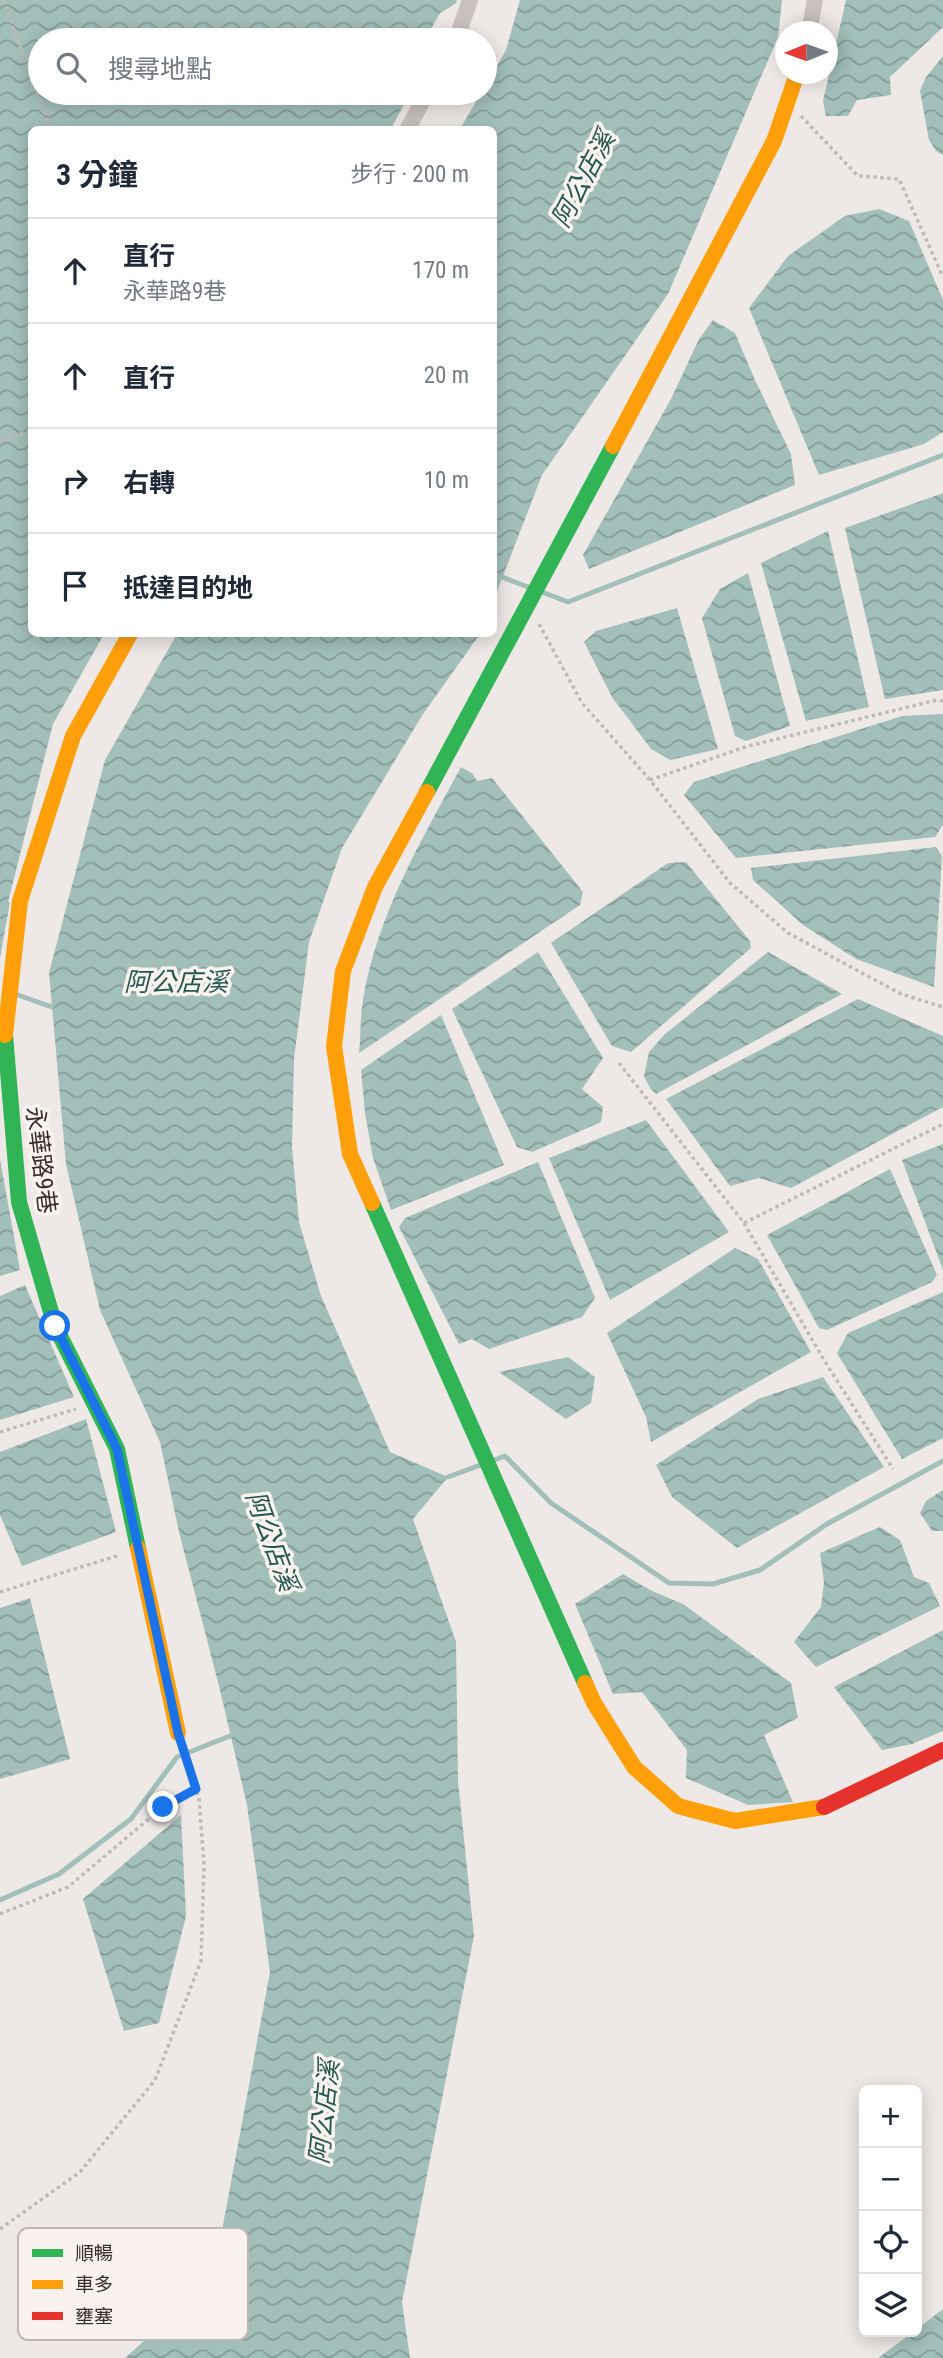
<!DOCTYPE html>
<html lang="zh-TW">
<head>
<meta charset="utf-8">
<style>
  body { margin:0; font-family:"Roboto Condensed","Noto Sans TC",sans-serif; background:#f6f6f7; color:#1f2937 }
  .controls { position:absolute; right:21px; bottom:21px; display:grid; overflow:hidden; border-radius:10px; box-shadow:0 4px 18px #0003 }
  .controls button { width:63px; height:63px; display:grid; place-items:center; padding:0; border:0; border-bottom:2px solid #e0e1e3; background:#fff; color:#1f2937; font:35px sans-serif }
  .compass { position:absolute; left:775px; top:21px; width:63px; height:63px; border-radius:50%; background:#fff; box-shadow:0 4px 18px #0003; rotate:269deg }
  .stop { position:absolute; width:21px; height:21px; margin:-16px; border:5px solid #1a73e8; border-radius:50%; background:#fff }
  .stop.end { background:#1a73e8; border-color:#fff; box-shadow:0 2px 7px #0008 }
  .list { margin:0; padding:0; list-style:none }
  h2 { display:flex; justify-content:space-between; align-items:center; height:91px; margin:0; padding:0 28px; font-size:30px }
  h2 small { font-size:23px; font-weight:400; color:#747a83 }
  .list li { display:grid; grid-template-columns:46px 1fr auto; gap:21px; align-items:center; box-sizing:border-box; height:105px; padding:0 28px; border-top:2px solid #e0e1e3 }
  .list b { display:block; font-size:26px; white-space:nowrap }
  .list p { margin:0; font-size:23px; white-space:nowrap; color:#747a83 }
  .list em { font-size:23px; font-style:normal; color:#747a83 }
  .icon { flex:none; width:38px; height:38px; fill:none; stroke:currentColor; stroke-width:2; stroke-linecap:round; stroke-linejoin:round }
  .map { position:relative; flex:none; width:943px; height:2358px; overflow:hidden }
  .search { position:absolute; background:#fff; box-shadow:0 4px 18px #0003; left:28px; top:28px; width:469px; height:77px; display:flex; align-items:center; gap:18px; box-sizing:border-box; padding:0 24px; border-radius:38px; color:#747a83; font-size:26px }
  .panel { position:absolute; background:#fff; box-shadow:0 4px 18px #0003; left:28px; top:126px; width:469px; height:511px; border-radius:10px }
  .map>svg:first-child { display:block }
  .water { fill:url(#water-waves) }
  .lines { fill:none; stroke-linecap:round; stroke-linejoin:round }
  .stream { stroke:#a2bfba; stroke-width:5 }
  .path { stroke:#c1b9b6; stroke-width:3.5; stroke-dasharray:3.5 3.5; stroke-linecap:butt }
  .street { stroke:#c8c1be; stroke-width:16 }
  .fast { stroke:#30b455; stroke-width:16 }
  .slow { stroke:#ff9f0a; stroke-width:16 }
  .jam { stroke:#e5322d; stroke-width:16 }
  .route { stroke:#1a73e8; stroke-width:9 }
  .labels { text-anchor:middle; dominant-baseline:central; stroke-width:7; stroke-linejoin:round; paint-order:stroke }
  .street-label { font-size:24px; fill:#3a2d2c; stroke:#faf2ee }
  .water-label { font-size:26px; font-style:italic; fill:#235951; stroke:#faf2ee }
  .key { fill:#faf2ee; stroke:#c0b7b4; stroke-width:2 }
  .key-label { font-size:19px; fill:#3a2d2c }
</style>
</head>
<body>
<div class="map">
<svg width="943" height="2358" viewBox="0 0 943 2358">
  <defs>
    <pattern id="water-waves" width="16" height="10" patternUnits="userSpaceOnUse" patternTransform="scale(1.75)"><rect width="16" height="10" fill="#a2bfba"/><path d="M0 5q4-4 8 0t8 0" fill="none" stroke="#859c97"/></pattern>
  </defs>
  <rect width="100%" height="100%" fill="#eee8e6"/>
  <g class="water">
    <path d="M0,0H457L456,3L440,13L428,34L437,40H40V93H410L391,129L32,130V634H104L53,724L8,902H10L0,958Z"/>
    <path d="M520,0H782L778,37L668,294L542,475L494,599V130L460,129L481,93H485V87L506,50Z"/>
    <path d="M846,0H943V27L890,77L891,95L857,100L848,116H826L823,101Z"/>
    <path d="M943,56V155L936,151L929,140L920,91L926,77Z"/>
    <path d="M879,209L909,221L943,300V432L924,444L819,475L749,308L788,256L845,216Z"/>
    <path d="M713,320L735,333L755,380L791,454L795,485L589,569L583,555L671,399L699,339Z"/>
    <path d="M943,493V690L885,699L845,528Z"/>
    <path d="M828,531L869,707L806,721L761,563Z"/>
    <path d="M748,573L790,726L746,741L735,736L702,618L720,589Z"/>
    <path d="M677,608L718,749L670,760L651,749L612,697L584,642L596,631Z"/>
    <path d="M177,634H480L423,714L342,848L309,942L294,1059L292,1147L299,1222L321,1296L390,1452L448,1477L413,1519L456,1642L458,1781L474,1936L402,2302L410,2358H125L213,2279L270,1972L247,1805L219,1686L179,1532L160,1442L100,1310L66,1164L49,973L105,760Z"/>
    <path d="M943,714V825L935,837L736,858L684,795L694,782L902,716Z"/>
    <path d="M461,767L472,773L477,781L492,778L583,892L580,905L359,1053C361,1036 360,1017 363,1000C377,915 421,841 461,767Z"/>
    <path d="M936,847L942,856L934,987L856,959L803,925L753,880L751,868Z"/>
    <path d="M686,862L750,941L751,948L631,1052L612,1046L551,943L668,863Z"/>
    <path d="M538,952L603,1058L582,1089L603,1107L601,1122L532,1152L517,1147L452,1009Z"/>
    <path d="M768,952L842,994L656,1094L650,1088L644,1076L649,1052L665,1034Z"/>
    <path d="M858,999L943,1036V1107L791,1188L759,1178L730,1186L666,1099Z"/>
    <path d="M441,1015L504,1165L391,1210L373,1158L365,1113L361,1070Z"/>
    <path d="M646,1120L729,1232L610,1300L549,1158Z"/>
    <path d="M943,1144V1270L902,1160Z"/>
    <path d="M0,1159L20,1270L0,1276Z"/>
    <path d="M538,1162L595,1298L582,1317L489,1349L472,1339L459,1344L399,1227L405,1218Z"/>
    <path d="M890,1169L937,1275L932,1282L827,1330L819,1328L767,1235Z"/>
    <path d="M735,1248L758,1259L811,1352L651,1442L646,1417L607,1333Z"/>
    <path d="M25,1285L74,1397L0,1420V1296Z"/>
    <path d="M943,1292V1438L902,1459L837,1353L848,1333Z"/>
    <path d="M568,1357L595,1377L591,1403L566,1419L499,1372Z"/>
    <path d="M823,1377L884,1467L737,1548L672,1497L656,1465L758,1399Z"/>
    <path d="M86,1419L116,1532L22,1566L0,1515V1452Z"/>
    <path d="M943,1490V1531H932L920,1513L926,1501Z"/>
    <path d="M880,1527L900,1540L914,1577L929,1583L940,1606L816,1667L794,1642L821,1607L824,1582L820,1553Z"/>
    <path d="M623,1574L650,1590L683,1604L791,1683L798,1718L764,1735L793,1802L748,1805L686,1778L687,1750L642,1692L613,1694L575,1604Z"/>
    <path d="M30,1598L70,1759L0,1779V1608Z"/>
    <path d="M943,1630V1731L912,1744L882,1750L834,1687Z"/>
    <path d="M181,1815L186,1916L159,2023L124,2031L83,1899Z"/>
    <path d="M943,2309V2358H878L913,2332H917V2329Z"/>
  </g>
  <g class="lines">
    <g class="stream">
      <path d="M502,577L533,589"/>
      <path d="M542,592L568,602L943,455"/>
      <path d="M15,994L52,1007"/>
      <path d="M492,1461L505,1456L551,1503L669,1583L713,1584L760,1570L827,1524L943,1461"/>
      <path d="M448,1477L483,1464"/>
      <path d="M0,1900L59,1874L131,1819L177,1757L230,1736"/>
    </g>
    <g class="path">
      <path d="M3,0L51,130"/>
      <path d="M801,116L858,176L899,179L943,277"/>
      <path d="M0,440L32,430"/>
      <path d="M539,624L582,703L650,780L730,883L788,933L901,994L943,1007"/>
      <path d="M650,780L748,746L937,700L943,701"/>
      <path d="M619,1063L744,1223L824,1360L893,1469"/>
      <path d="M744,1223L943,1124"/>
      <path d="M0,1432L76,1409"/>
      <path d="M0,1592L120,1555"/>
      <path d="M0,1914L68,1887L163,1807L196,1789"/>
      <path d="M0,2229L80,2172L155,2080L201,1961L204,1864L199,1798L184,1750"/>
    </g>
    <g class="street">
      <path d="M809,32L815,0"/>
      <path d="M456,40L470,0"/>
      <path d="M407,130L427,93"/>
    </g>
    <g class="fast">
      <path d="M427,792L613,446"/>
      <path d="M5,1035L19,1202L55,1326L117,1449L138,1548"/>
      <path d="M372,1203L585,1683"/>
    </g>
    <g class="slow">
      <path d="M613,446L774,141L797,74"/>
      <path d="M5,1035L20,901L73,736L130,634"/>
      <path d="M372,1203L350,1154L334,1046L343,971L375,887L427,792"/>
      <path d="M138,1548L178,1733"/>
      <path d="M585,1683L594,1703L634,1767L678,1806L735,1821L824,1807"/>
    </g>
    <path class="jam" d="M824,1807L943,1750"/>
  </g>
  <g class="lines">
    <path class="route" d="M55,1326L117,1449L178,1733L196,1789L163,1807"/>
  </g>
  <g class="labels">
    <g class="street-label">
      <text transform="translate(41 1160) rotate(83)">永華路9巷</text>
    </g>
    <g class="water-label">
      <text transform="translate(583 179) rotate(-62)">阿公店溪</text>
      <text x="176" y="982">阿公店溪</text>
      <text transform="translate(272 1541) rotate(70)">阿公店溪</text>
      <text transform="translate(324 2112) rotate(-84)">阿公店溪</text>
    </g>
  </g>
  <rect x="18" y="2228" width="230" height="112" rx="10" class="key"/>
  <rect x="32" y="2249" width="31" height="8" fill="#30b455"/>
  <rect x="32" y="2280" width="31" height="9" fill="#ff9f0a"/>
  <rect x="32" y="2312" width="31" height="8" fill="#e5322d"/>
  <g class="key-label">
    <text x="75" y="2260">順暢</text>
    <text x="75" y="2291">車多</text>
    <text x="75" y="2323">壅塞</text>
  </g>
</svg>
<div class="controls">
<button>+</button>
<button>−</button>
<button><svg class="icon" aria-label="locate" viewBox="0 0 24 24"><circle cx="12" cy="12" r="6"/><path d="M12 2v4M12 18v4M2 12h4M18 12h4"/></svg></button>
<button><svg class="icon" aria-label="layers" viewBox="0 0 24 24"><path d="M12 4l9 5-9 5-9-5zM3 14l9 5 9-5"/></svg></button>
</div>
<svg class="compass" viewBox="-18 -18 36 36"><path d="M0-13l5 13h-10z" fill="#e53935"/><path d="M0 13l5-13h-10z" fill="#747a83"/></svg>
<div class="stop" style="left:55px;top:1326px"></div>
<div class="stop end" style="left:163px;top:1807px"></div>
<div class="search"><svg class="icon" aria-label="search" viewBox="0 0 24 24"><circle cx="10" cy="10" r="6"/><path d="M15 15l6 6"/></svg>搜尋地點</div>
<section class="panel">
<h2>3 分鐘<small>步行 · 200 m</small></h2>
<ul class="list">
<li><svg class="icon" aria-label="ahead" viewBox="0 0 24 24"><path d="M12 20V5M6 11l6-6 6 6"/></svg><div><b>直行</b><p>永華路9巷</p></div><em>170 m</em></li>
<li><svg class="icon" aria-label="ahead" viewBox="0 0 24 24"><path d="M12 20V5M6 11l6-6 6 6"/></svg><div><b>直行</b></div><em>20 m</em></li>
<li><svg class="icon" aria-label="right" viewBox="0 0 24 24"><path d="M7 20v-9h11M14 6l5 5-5 5"/></svg><div><b>右轉</b></div><em>10 m</em></li>
<li><svg class="icon" aria-label="arrive" viewBox="0 0 24 24"><path d="M6 21V4h12l-3 4 3 4H6"/></svg><div><b>抵達目的地</b></div></li>
</ul>
</section>
</div>
</body>
</html>
